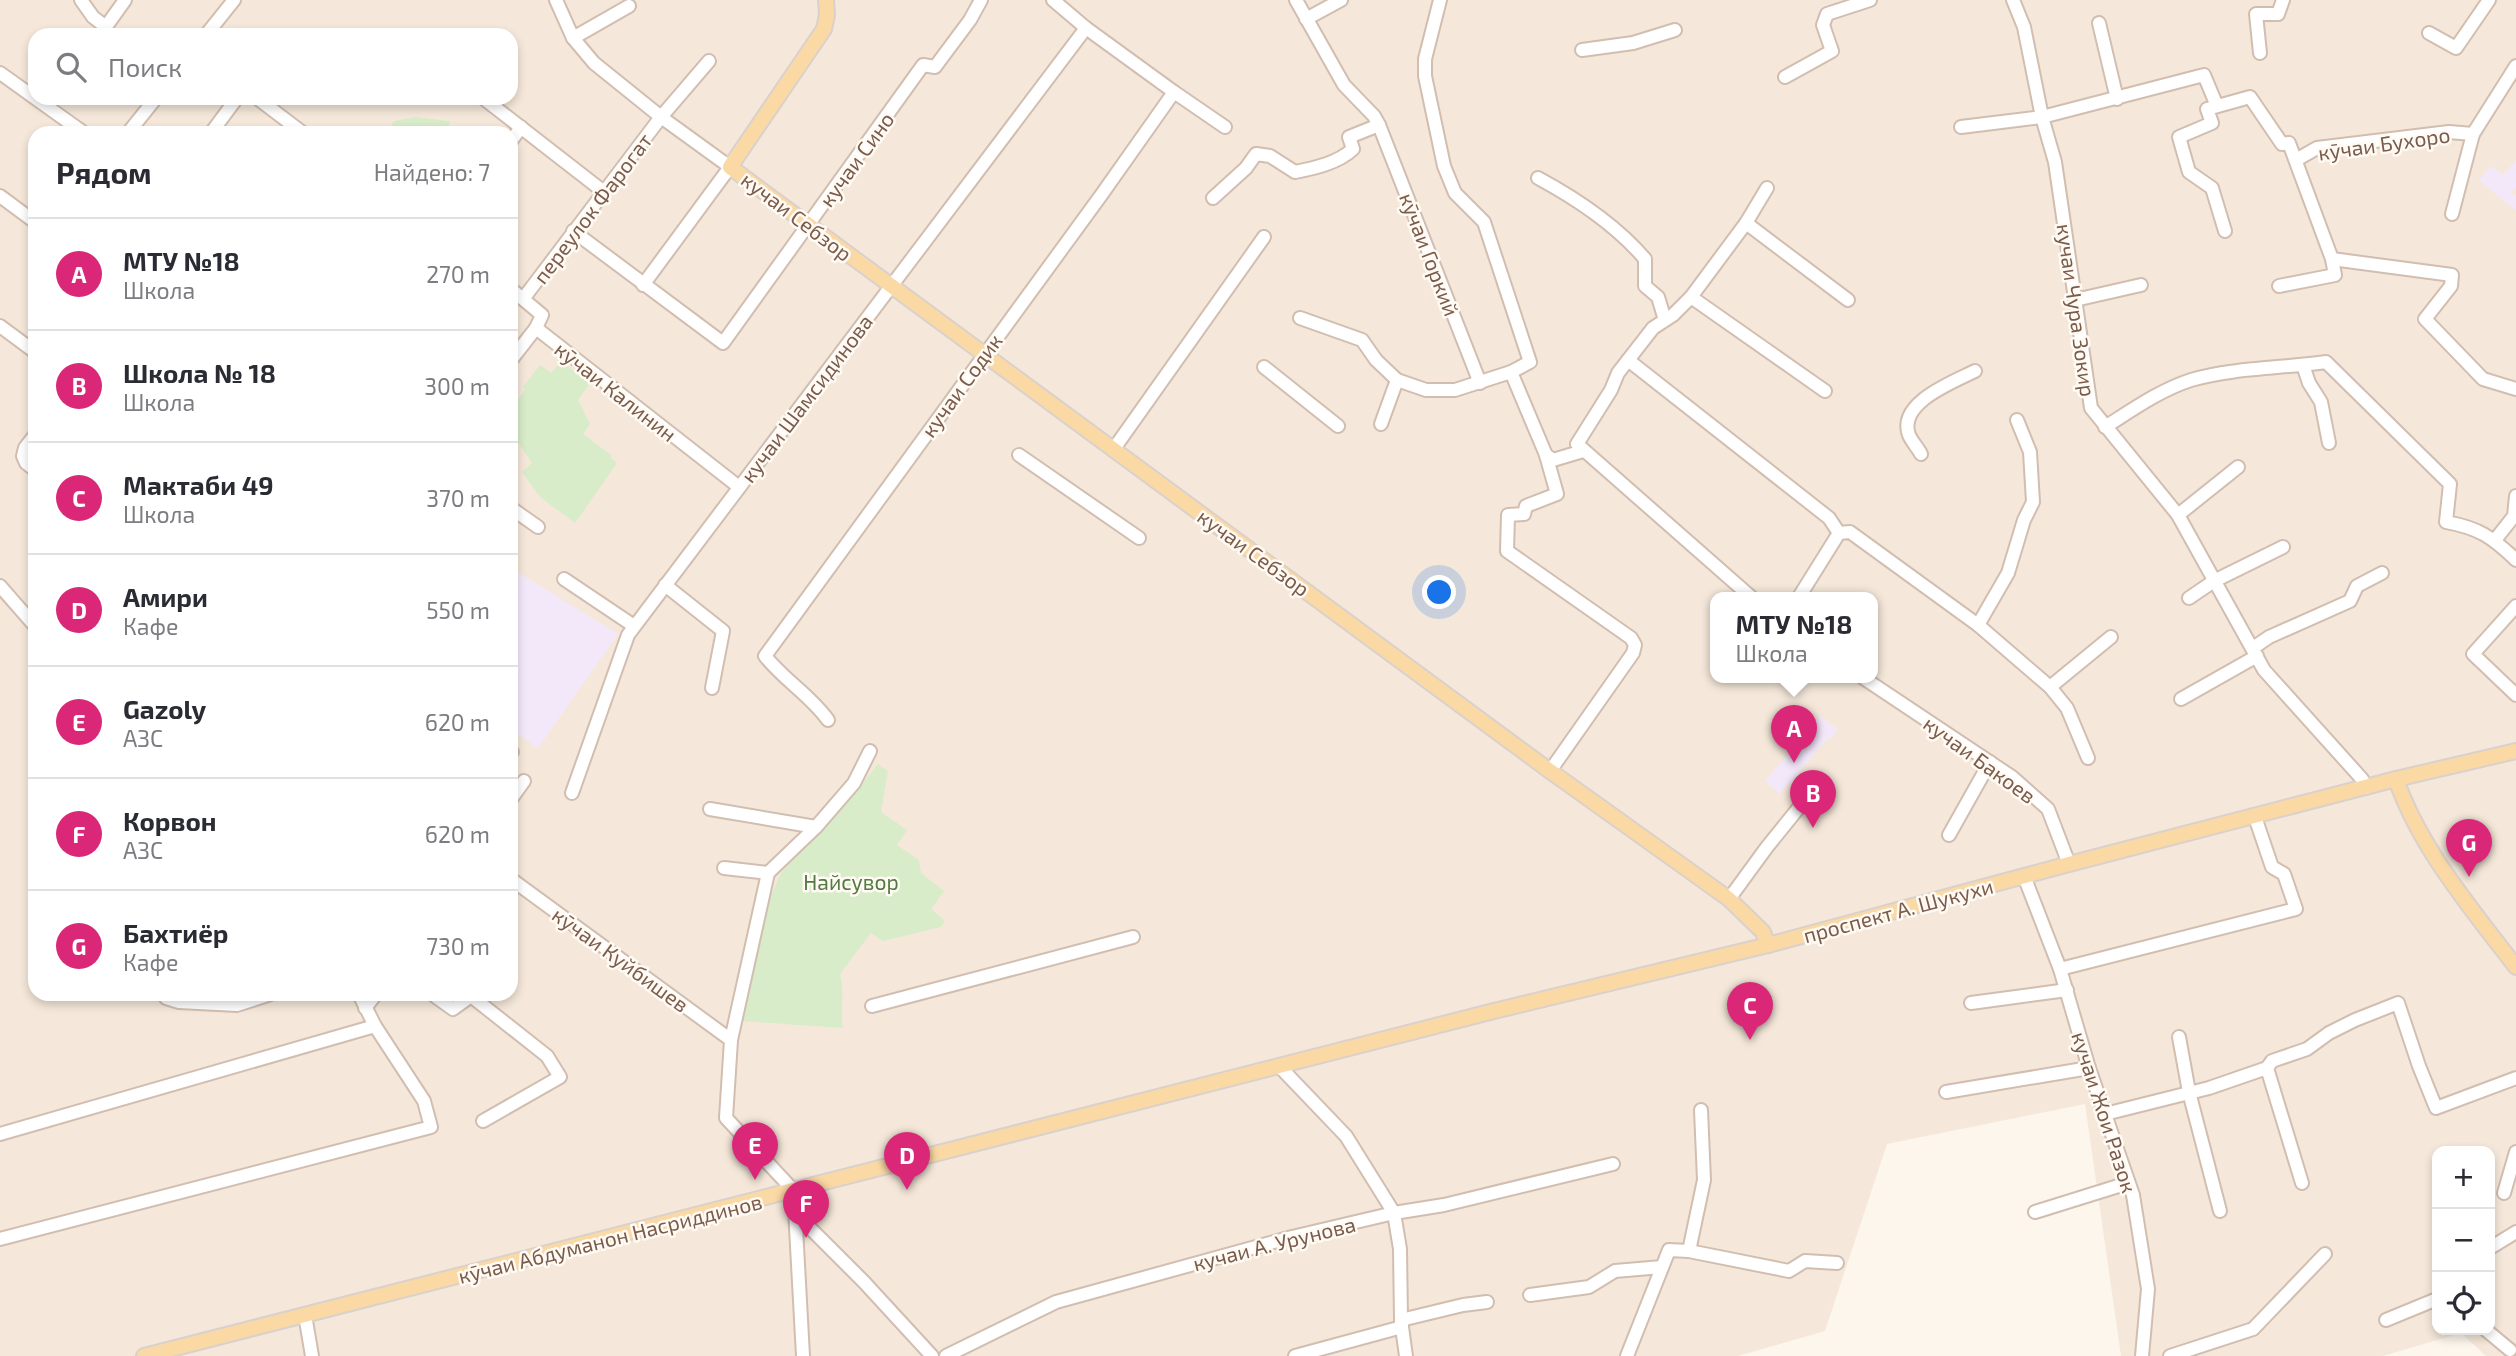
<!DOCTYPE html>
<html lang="ru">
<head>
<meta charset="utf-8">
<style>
  body { margin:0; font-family:"Exo 2",sans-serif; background:#f7f7f7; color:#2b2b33 }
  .controls { position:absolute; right:21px; bottom:21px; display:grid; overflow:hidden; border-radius:14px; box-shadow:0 4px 10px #0003 }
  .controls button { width:63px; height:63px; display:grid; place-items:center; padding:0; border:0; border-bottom:2px solid #e1e1e2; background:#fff; color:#2b2b33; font:35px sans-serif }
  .you { position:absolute; left:1440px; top:593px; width:24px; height:24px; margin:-18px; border:5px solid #fff; border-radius:50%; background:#1a73e8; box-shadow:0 0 0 10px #1a73e833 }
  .badge { display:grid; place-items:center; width:46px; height:46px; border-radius:50%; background:#db2777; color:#fff; font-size:23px; font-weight:700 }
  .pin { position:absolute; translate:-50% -58px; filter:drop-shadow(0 2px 4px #0008) }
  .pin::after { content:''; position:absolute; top:37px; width:24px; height:21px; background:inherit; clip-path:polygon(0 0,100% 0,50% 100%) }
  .popup { position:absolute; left:1710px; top:592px; width:168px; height:91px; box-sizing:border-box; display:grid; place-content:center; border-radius:14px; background:#fff; filter:drop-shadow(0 2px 5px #0005); font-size:23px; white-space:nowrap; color:#7c7c81 }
  .popup b { font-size:26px; color:#2b2b33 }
  .popup::after { content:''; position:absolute; left:50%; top:100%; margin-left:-14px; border:14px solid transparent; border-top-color:#fff }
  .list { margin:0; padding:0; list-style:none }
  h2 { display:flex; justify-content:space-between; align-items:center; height:91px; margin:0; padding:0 28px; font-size:30px }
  h2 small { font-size:23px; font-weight:400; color:#7c7c81 }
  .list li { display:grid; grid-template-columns:46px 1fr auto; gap:21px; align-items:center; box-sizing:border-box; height:112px; padding:0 28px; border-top:2px solid #e1e1e2 }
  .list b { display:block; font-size:26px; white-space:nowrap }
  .list p { margin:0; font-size:23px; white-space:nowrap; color:#7c7c81 }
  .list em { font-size:23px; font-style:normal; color:#7c7c81 }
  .icon { flex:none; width:38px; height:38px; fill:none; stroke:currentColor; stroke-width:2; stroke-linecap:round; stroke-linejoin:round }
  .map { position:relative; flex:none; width:2516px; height:1356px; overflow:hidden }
  .search { position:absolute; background:#fff; box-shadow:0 4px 10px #0003; left:28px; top:28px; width:490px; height:77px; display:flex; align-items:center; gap:18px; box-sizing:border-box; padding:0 24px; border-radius:21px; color:#7c7c81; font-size:26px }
  .panel { position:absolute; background:#fff; box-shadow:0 4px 10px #0003; left:28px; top:126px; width:490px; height:875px; border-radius:21px }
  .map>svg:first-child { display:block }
  .residential { fill:#f5e8da; fill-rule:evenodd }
  .education { fill:#f3e8fa }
  .green { fill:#d8ecc9 }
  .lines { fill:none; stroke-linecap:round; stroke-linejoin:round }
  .minor-casing { stroke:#d1beb0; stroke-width:16 }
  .major-casing { stroke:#dad1cd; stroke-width:18 }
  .minor { stroke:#fff; stroke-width:12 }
  .major { stroke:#fbd9a5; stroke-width:14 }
  .labels { text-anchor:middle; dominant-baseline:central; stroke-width:5; stroke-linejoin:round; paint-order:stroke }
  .street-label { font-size:21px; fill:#7a5c4d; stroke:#fffaf3 }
  .park-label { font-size:21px; fill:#537a41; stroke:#fffaf3 }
</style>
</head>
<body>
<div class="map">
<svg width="2516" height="1356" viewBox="0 0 2516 1356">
  <rect width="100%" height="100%" fill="#fdf6ec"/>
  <path class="residential" d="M0,0H2516V1356H2486L2461,1333L2383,1356H2121L2085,1104L1887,1144L1825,1331L1738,1356H0ZM35,35H511V98H35ZM35,133H511V994H35ZM1715,597H1873V677H1715ZM2437,1151H2490V1330H2437Z"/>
  <g class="education">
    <path d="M2516,160V187L2511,192L2516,196V211L2479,180L2491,166L2503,175Z"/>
    <path d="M511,568L618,634L538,748L511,730Z"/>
    <path d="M1820,716L1838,730L1830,739L1828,738L1780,794L1765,781L1796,745L1792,741L1802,729L1809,735L1816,727L1813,724Z"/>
  </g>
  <g class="green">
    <path d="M415,117L450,121L447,133H386L394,121Z"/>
    <path d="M561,361L590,383L578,400L590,424L583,434L612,456L611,458L617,463L575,523L540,497L522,472L532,463L511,432V409L525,390L523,387L540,365L551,373Z"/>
    <path d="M878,764L888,771L881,812L907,830L897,845L919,860L921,873L944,891L931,909L945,921L941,927L883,941L871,933L840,974C845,993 840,1010 843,1028L741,1021L772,893L781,873L853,795Z"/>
  </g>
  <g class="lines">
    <g class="minor-casing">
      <g id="minor">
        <path d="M81,0L93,17L106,27"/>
        <path d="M556,0L573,38L594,63L661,117L730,167L643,285"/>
        <path d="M1053,0L1086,28L1174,92"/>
        <path d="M1296,0L1344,85L1374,116L1379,125L1480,383"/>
        <path d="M1440,0L1425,59V76L1444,166L1455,193L1484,222L1530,362L1511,372"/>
        <path d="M2013,0L2024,27L2042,117L2055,162L2091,408L2178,515L2264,670L2362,779L2366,788"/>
        <path d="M1306,19L1341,0"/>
        <path d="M2099,23L2117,99"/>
        <path d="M2429,33L2456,48L2489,0"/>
        <path d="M100,35L125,0"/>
        <path d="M206,35L234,0"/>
        <path d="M573,38L629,6"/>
        <path d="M1582,50L1633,43L1675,30"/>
        <path d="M2260,53L2256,14H2278L2283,0"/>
        <path d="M0,73L84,133"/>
        <path d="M1785,77L1832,51L1823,25L1827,14L1870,0"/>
        <path d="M257,98L303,133"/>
        <path d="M483,98L604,192"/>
        <path d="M1961,127L2042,117L2204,75L2217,106"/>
        <path d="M128,133L156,98"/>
        <path d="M211,133L237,98"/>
        <path d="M511,141L521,127"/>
        <path d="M2296,160L2317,148L2449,132L2473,134"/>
        <path d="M1538,178C1577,199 1616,225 1645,259V286L1658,297L1665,320"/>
        <path d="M0,196L35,222"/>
        <path d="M1213,198L1246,168L1256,154L1270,156L1295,172C1315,168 1338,163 1353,149L1349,137L1379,125"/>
        <path d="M2452,214L2473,134L2516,66"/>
        <path d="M1746,223L1848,300"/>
        <path d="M573,231L723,343L923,65L935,67L970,20L981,0"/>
        <path d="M2225,231L2212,188L2189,172L2179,137L2212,123L2207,109L2250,97L2282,144L2289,143L2332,259L2452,275L2451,286L2425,319L2483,379L2516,389"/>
        <path d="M2279,286L2335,275L2332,259"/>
        <path d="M511,289L542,315L536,328L511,360"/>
        <path d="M1691,297L1825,391"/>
        <path d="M523,299L661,117L709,61"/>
        <path d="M2075,300L2141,285"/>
        <path d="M1300,318L1362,340L1376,360L1397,380L1426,390H1455L1511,372L1546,455L1553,460L1583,451"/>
        <path d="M0,326L35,352"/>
        <path d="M536,328L739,487"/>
        <path d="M1628,360L1829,518L1839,533L1850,532L1978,625L2050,687L2067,708L2088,758"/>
        <path d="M2303,365L2309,383L2321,402L2329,443"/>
        <path d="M1264,367L1338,426"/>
        <path d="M1381,424L1397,380"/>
        <path d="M2105,427C2132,410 2160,390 2191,380C2231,368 2284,368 2326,362L2450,484L2446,522C2479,528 2492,537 2516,560"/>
        <path d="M35,435L25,448L23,456L26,463L35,470"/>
        <path d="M1113,450L1264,237"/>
        <path d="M1921,454C1918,448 1912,442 1909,435C1897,403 1953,382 1975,371"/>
        <path d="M1019,455L1139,538"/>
        <path d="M1546,455L1557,494L1526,506L1524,514L1508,515L1507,551L1631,638L1635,645L1633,653L1550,771"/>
        <path d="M511,508L538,527"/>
        <path d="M2178,515L2238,467"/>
        <path d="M2495,540L2514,516L2516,496"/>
        <path d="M564,579L634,626"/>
        <path d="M665,585L723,631L712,688"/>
        <path d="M0,586L35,626"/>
        <path d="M1751,597L1577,444L1611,390L1618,373L1653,328L1673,315L1691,297L1746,223L1767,188"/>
        <path d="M1799,597L1839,533"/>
        <path d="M2189,598L2214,581L2283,547"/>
        <path d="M2516,606L2473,654L2516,695"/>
        <path d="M1978,625L2008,573L2024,520L2033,502L2030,452L2017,420"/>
        <path d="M2253,648L2269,637L2350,601L2357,586L2382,573"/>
        <path d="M1862,677L2012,777L2048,809L2069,864"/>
        <path d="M2050,687L2111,637"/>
        <path d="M2181,699L2257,656"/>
        <path d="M828,720C809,694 785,681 765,656L1102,194L1174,92L1225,127"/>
        <path d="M511,751L512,752"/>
        <path d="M572,793L628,635L1086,28"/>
        <path d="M511,799L524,781"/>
        <path d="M710,809L816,827"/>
        <path d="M1949,835L1990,762"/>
        <path d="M724,868L768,873"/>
        <path d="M2024,876L2060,969L2089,1068L2133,1195L2148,1289L2142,1356"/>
        <path d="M511,879L731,1040"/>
        <path d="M1729,899L1767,847L1805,800"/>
        <path d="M2060,969L2296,909L2284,874L2272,867L2255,817"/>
        <path d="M165,994L166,998L179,1002L237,1005L271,994"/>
        <path d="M432,994L453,1009L471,996L547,1056L560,1077L483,1121"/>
        <path d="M1971,1003L2067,990"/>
        <path d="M872,1006L1133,937"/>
        <path d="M365,1008L376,994"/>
        <path d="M2179,1037L2189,1092L2220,1211"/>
        <path d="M1279,1066L1346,1136L1394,1213L1400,1249L1401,1320L1406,1356"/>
        <path d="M2267,1068L2272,1061L2307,1049L2329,1033L2355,1020L2398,1003L2419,1066L2436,1108L2516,1078"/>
        <path d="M1946,1092L2089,1068"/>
        <path d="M2105,1114L2209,1088L2267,1068L2302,1183"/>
        <path d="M0,1134L375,1026"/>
        <path d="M2504,1193L2516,1152"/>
        <path d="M2035,1212L2128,1183"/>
        <path d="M796,1214L864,1282L932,1356"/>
        <path d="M0,1239L431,1127L424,1101L375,1026L359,994"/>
        <path d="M2490,1248L2516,1232"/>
        <path d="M1689,1251L1704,1180L1701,1110"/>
        <path d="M1530,1295L1589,1287L1615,1271L1662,1267"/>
        <path d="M305,1315L312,1356"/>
        <path d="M1401,1320L1463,1305L1487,1302"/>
        <path d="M2386,1320L2437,1299"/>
        <path d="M2486,1330L2510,1350"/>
        <path d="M803,1356L794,1191L726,1118L731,1040L768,873L816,827L854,783L870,751"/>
        <path d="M946,1356L1056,1302L1292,1237L1394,1213L1444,1205L1613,1164"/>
        <path d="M1295,1356L1402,1327"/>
        <path d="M1627,1356L1669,1250L1689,1251L1789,1271L1805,1261L1837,1263"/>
        <path d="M2170,1356L2253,1329L2325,1254"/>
      </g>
    </g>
    <g class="major-casing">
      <g id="major">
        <path d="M826,0L827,15L824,29L730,167L1550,771L1729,899L1763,932L1768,945"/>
        <path d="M2396,779C2419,847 2473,911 2516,967"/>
        <path d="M144,1356L1490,1012L1768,945L2069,864L2396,779L2516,751"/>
      </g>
    </g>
    <use href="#minor" class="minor"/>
    <use href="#major" class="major"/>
  </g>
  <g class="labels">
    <g class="street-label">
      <text transform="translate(2384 143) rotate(-8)">кӯчаи Бухоро</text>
      <text transform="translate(856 159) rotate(-54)">кучаи Сино</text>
      <text transform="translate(592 208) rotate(-53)">переулок Фарогат</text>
      <text transform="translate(797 216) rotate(37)">кучаи Себзор</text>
      <text transform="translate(1430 254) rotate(69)">кӯчаи Горкий</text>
      <text transform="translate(2077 310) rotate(82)">кучаи Чура Зокир</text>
      <text transform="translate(961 385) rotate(-54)">кучаи Содик</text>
      <text transform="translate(616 391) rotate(38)">кӯчаи Калинин</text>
      <text transform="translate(806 398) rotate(-53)">кучаи Шамсидинова</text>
      <text transform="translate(1254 552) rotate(36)">кучаи Себзор</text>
      <text transform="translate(1980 759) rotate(36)">кучаи Бакоев</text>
      <text transform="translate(1898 910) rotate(-15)">проспект А. Шукухи</text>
      <text transform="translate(621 959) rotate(36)">кӯчаи Куйбишев</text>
      <text transform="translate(2105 1112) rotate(72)">кучаи Жои Разок</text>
      <text transform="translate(610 1238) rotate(-14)">кӯчаи Абдуманон Насриддинов</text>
      <text transform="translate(1274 1243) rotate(-14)">кучаи А. Урунова</text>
    </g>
    <g class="park-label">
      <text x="851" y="881">Найсувор</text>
    </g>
  </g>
</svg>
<div class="controls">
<button>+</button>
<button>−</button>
<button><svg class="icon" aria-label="locate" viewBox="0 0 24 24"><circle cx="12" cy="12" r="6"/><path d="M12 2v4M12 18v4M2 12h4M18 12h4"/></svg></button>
</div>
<div class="you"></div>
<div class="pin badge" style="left:1794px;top:763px">A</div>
<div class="popup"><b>МТУ №18</b>Школа</div>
<div class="pin badge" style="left:1813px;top:828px">B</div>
<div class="pin badge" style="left:1750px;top:1040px">C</div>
<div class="pin badge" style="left:907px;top:1190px">D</div>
<div class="pin badge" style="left:755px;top:1180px">E</div>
<div class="pin badge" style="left:806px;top:1238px">F</div>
<div class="pin badge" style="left:2469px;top:877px">G</div>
<div class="search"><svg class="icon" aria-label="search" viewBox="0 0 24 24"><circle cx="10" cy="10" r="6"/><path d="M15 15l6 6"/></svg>Поиск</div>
<section class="panel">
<h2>Рядом<small>Найдено: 7</small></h2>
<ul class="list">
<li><span class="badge">A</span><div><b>МТУ №18</b><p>Школа</p></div><em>270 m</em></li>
<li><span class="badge">B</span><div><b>Школа № 18</b><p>Школа</p></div><em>300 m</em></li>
<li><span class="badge">C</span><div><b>Мактаби 49</b><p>Школа</p></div><em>370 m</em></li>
<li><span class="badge">D</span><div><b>Амири</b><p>Кафе</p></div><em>550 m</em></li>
<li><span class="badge">E</span><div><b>Gazoly</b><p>АЗС</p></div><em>620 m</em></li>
<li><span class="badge">F</span><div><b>Корвон</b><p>АЗС</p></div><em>620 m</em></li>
<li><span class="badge">G</span><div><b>Бахтиёр</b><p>Кафе</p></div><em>730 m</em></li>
</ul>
</section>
</div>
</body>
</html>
